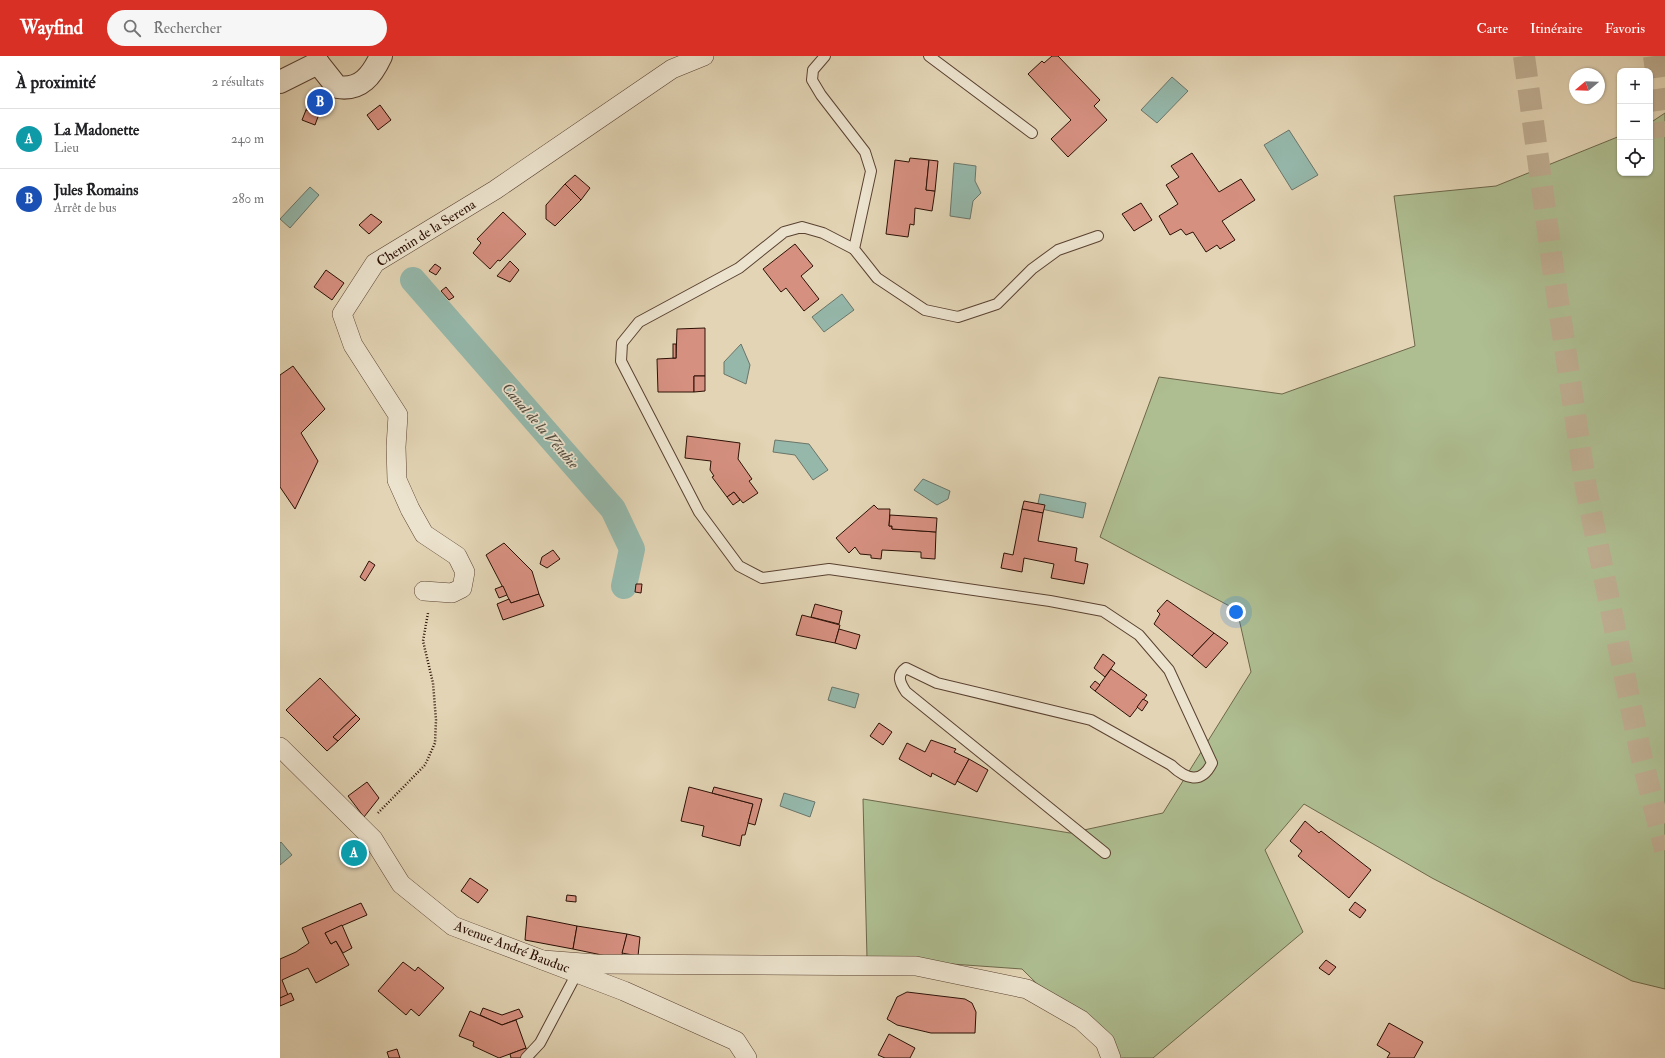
<!DOCTYPE html>
<html lang="fr">
<head>
<meta charset="utf-8">
<style>
  body { margin:0; font-family:"IM FELL Double Pica",serif; background:#f6f6f6; color:#202124 }
  .controls { position:absolute; right:12px; top:12px; display:grid; overflow:hidden; border-radius:8px; box-shadow:0 1px 3px #0004 }
  .controls button { width:36px; height:36px; display:grid; place-items:center; padding:0; border:0; border-bottom:1px solid #e0e0e0; background:#fff; color:#202124; font:20px sans-serif }
  .compass { position:absolute; left:1289px; top:12px; width:36px; height:36px; border-radius:50%; background:#fff; box-shadow:0 1px 3px #0004; rotate:251deg }
  .you { position:absolute; left:956px; top:556px; width:14px; height:14px; margin:-10px; border:3px solid #fff; border-radius:50%; background:#1a73e8; box-shadow:0 0 0 6px #1a73e833 }
  .badge { display:grid; place-items:center; width:26px; height:26px; border-radius:50%; background:#d93025; color:#fff; font-size:13px; font-weight:700 }
  .pin { position:absolute; translate:-50% -50%; border:2px solid #fff; box-shadow:0 1px 4px #0006 }
  .list { margin:0; padding:0; list-style:none }
  h2 { display:flex; justify-content:space-between; align-items:center; height:52px; margin:0; padding:0 16px; font-size:17px }
  h2 small { font-size:13px; font-weight:400; color:#757577 }
  .list li { display:grid; grid-template-columns:26px 1fr auto; gap:12px; align-items:center; box-sizing:border-box; height:60px; padding:0 16px; border-top:1px solid #e0e0e0 }
  .list b { display:block; font-size:15px; white-space:nowrap }
  .list p { margin:0; font-size:13px; white-space:nowrap; color:#757577 }
  .list em { font-size:13px; font-style:normal; color:#757577 }
  .icon { flex:none; width:22px; height:22px; fill:none; stroke:currentColor; stroke-width:2; stroke-linecap:round; stroke-linejoin:round }
  .map { position:relative; flex:none; width:1385px; height:1002px; overflow:hidden }
  header { display:flex; align-items:center; gap:24px; box-sizing:border-box; height:56px; padding:0 20px; background:#d93025; color:#fff }
  header strong { font-size:19px }
  nav { display:flex; gap:22px; margin-inline-start:auto; font-size:14px }
  .search { width:280px; height:36px; background:#f6f6f6; display:flex; align-items:center; gap:10px; box-sizing:border-box; padding:0 14px; border-radius:22px; color:#757577; font-size:15px }
  main { display:flex }
  aside { flex:1; background:#fff }
  .map>svg:first-child { display:block }
  .green { fill:#aebe91; stroke:#6d674b }
  .water { fill:#95b8ab; stroke:#6b7569 }
  .lines { fill:none; stroke-linecap:round; stroke-linejoin:round }
  .canal { stroke:#95b8ab; stroke-width:26 }
  .building { fill:#d69080; stroke:#2c1005 }
  .motorway-tunnel { stroke:#bead91; stroke-width:22; stroke-dasharray:22 11; stroke-linecap:butt }
  .service-casing { stroke:#5a4131; stroke-width:12 }
  .minor-casing { stroke:#5a4131; stroke-width:20 }
  .tertiary-casing { stroke:#5a4131; stroke-width:24 }
  .path { stroke:#2c1005; stroke-width:2.5; stroke-dasharray:1 2; stroke-linecap:butt }
  .service { stroke:#ece3ce; stroke-width:10 }
  .minor { stroke:#ece3ce; stroke-width:19 }
  .tertiary { stroke:#ece3ce; stroke-width:22 }
  .labels { text-anchor:middle; dominant-baseline:central; stroke-width:3.5; stroke-linejoin:round; paint-order:stroke }
  .street-label { font-size:14px; fill:#2c1005; stroke:#ece3ce }
  .water-label { font-size:15px; font-style:italic; fill:#514b3f; stroke:#ece3ce }
</style>
</head>
<body>
<header>
<strong>Wayfind</strong>
<div class="search"><svg class="icon" aria-label="search" viewBox="0 0 24 24"><circle cx="10" cy="10" r="6"/><path d="M15 15l6 6"/></svg>Rechercher</div>
<nav><a>Carte</a><a>Itinéraire</a><a>Favoris</a></nav>
</header>
<main>
<aside>
<h2>À proximité<small>2 résultats</small></h2>
<ul class="list">
<li><span class="badge" style="background:#0f9aa8">A</span><div><b>La Madonette</b><p>Lieu</p></div><em>240 m</em></li>
<li><span class="badge" style="background:#1a4fb4">B</span><div><b>Jules Romains</b><p>Arrêt de bus</p></div><em>280 m</em></li>
</ul>
</aside>
<div class="map">
<svg width="1385" height="1002" viewBox="0 0 1385 1002">
  <rect width="100%" height="100%" fill="#e2d4b4"/>
  <filter id="stains"><feTurbulence type="fractalNoise" baseFrequency=".005" numOctaves="4"/><feColorMatrix values="0 0 0 0 .2 0 0 0 0 .09 0 0 0 0 .02 0 0 0 .5 -.17"/></filter>
  <radialGradient id="worn" r=".72"><stop offset=".6" stop-color="#630" stop-opacity="0"/><stop offset="1" stop-color="#630" stop-opacity=".3"/></radialGradient>
  <path class="green" d="M1385,57V933L1352,925L1152,822L1024,748L985,794L1023,876L873,1002H832L742,913L587,902L583,743L790,777L883,757L971,616L957,554L820,481L879,321L1002,338L1135,290L1114,140L1216,130L1340,80V117H1370V67Z"/>
  <g class="water">
    <path d="M892,21L908,35L877,67L861,54Z"/>
    <path d="M1009,74L1038,119L1012,134L984,89Z"/>
    <path d="M674,107L696,110L695,125L701,137L693,145L690,163L670,160Z"/>
    <path d="M30,131L39,139L10,172L0,163Z"/>
    <path d="M562,238L574,254L544,276L532,261Z"/>
    <path d="M461,288L470,309L466,328L444,318V306Z"/>
    <path d="M495,384L529,388L548,414L533,424L515,399L493,396Z"/>
    <path d="M643,423L670,435L668,443L657,449L634,434Z"/>
    <path d="M760,438L806,447L803,462L757,452Z"/>
    <path d="M552,631L579,638L575,652L548,644Z"/>
    <path d="M504,737L535,746L530,761L500,750Z"/>
    <path d="M1,786L12,799L0,809V787Z"/>
  </g>
  <g class="lines">
    <path class="canal" d="M133,224L333,453L352,493L344,530"/>
  </g>
  <g class="building">
    <path d="M772,0H778L820,44L814,50L827,64L788,101L771,83L791,64L748,18L762,5L764,7Z"/>
    <path d="M29,44L42,48L39,58L26,54Z"/>
    <path d="M100,49L111,64L98,74L87,59Z"/>
    <path d="M26,54L39,58L35,69L22,64Z"/>
    <path d="M912,97L939,136L961,123L975,144L942,165L955,184L940,193L937,189L926,196L913,176L906,179L901,173L890,179L879,160L898,148L886,129L899,121L891,110Z"/>
    <path d="M630,102L649,104L646,134L655,135L652,155L635,152L634,169L630,168L628,181L606,178L615,104L629,106Z"/>
    <path d="M649,104L658,105L655,135L646,134Z"/>
    <path d="M295,119L310,132L301,144L285,128Z"/>
    <path d="M285,128L301,144L275,170L266,163V149Z"/>
    <path d="M861,147L872,164L854,175L842,158Z"/>
    <path d="M223,156L246,178L220,205L218,204L210,213L193,197L201,187L197,183Z"/>
    <path d="M91,158L102,166L89,178L79,169Z"/>
    <path d="M515,188L533,210L521,220L539,243L524,255L506,232L501,236L483,213Z"/>
    <path d="M230,205L239,214L230,226L217,220Z"/>
    <path d="M155,208L161,212L156,219L149,215Z"/>
    <path d="M46,214L64,227L52,244L34,231Z"/>
    <path d="M166,231L174,241L169,244L161,235Z"/>
    <path d="M425,272V320H414V336H378L377,303L396,302L397,273Z"/>
    <rect x="393" y="288" width="3" height="14"/>
    <path d="M13,310L45,353L21,377L38,405L15,453L0,431V319Z"/>
    <path d="M414,320H425V335L414,336Z"/>
    <path d="M407,380L460,387L458,403L472,423L469,425L478,437L463,447L454,436L447,441L432,421L434,420L430,414L431,405L405,402Z"/>
    <path d="M454,436L460,444L453,449L447,441Z"/>
    <path d="M744,445L765,449L763,457L742,453Z"/>
    <path d="M594,449L598,453H610L609,470H612V473L656,476L655,503L641,502V496L602,494L601,503L591,502V499L580,498L575,491L569,497L556,482Z"/>
    <path d="M742,453L763,457L758,485L797,492L795,505L808,508L804,528L771,522L774,508L744,502L742,516L721,512L724,497L733,499Z"/>
    <path d="M610,459L657,462L656,476L612,473V470H609Z"/>
    <path d="M224,487L252,515L259,538L231,547L206,499Z"/>
    <path d="M273,494L280,503L267,512L260,508L262,501Z"/>
    <path d="M89,505L95,509L85,525L80,521Z"/>
    <path d="M356,528H362L361,537L355,536Z"/>
    <path d="M223,530L227,539L219,542L215,533Z"/>
    <path d="M259,538L264,550L223,564L217,548L229,543L231,547Z"/>
    <path d="M887,544L934,577L912,600L874,568L880,558L877,555Z"/>
    <path d="M535,548L562,555L559,568L531,561Z"/>
    <path d="M522,559L560,569L555,587L516,579Z"/>
    <path d="M559,573L580,579L576,593L555,587Z"/>
    <path d="M934,577L948,587L926,612L912,600Z"/>
    <path d="M823,598L835,607L825,621L814,612Z"/>
    <path d="M831,613L867,639L850,661L815,635Z"/>
    <path d="M40,622L76,659L53,681L58,685L47,695L6,654Z"/>
    <path d="M815,625L820,629L815,635L810,631Z"/>
    <path d="M863,643L868,646L862,655L857,651Z"/>
    <path d="M76,659L80,663L58,685L53,681Z"/>
    <path d="M599,667L612,676L603,689L590,680Z"/>
    <path d="M651,684L676,693L674,696L689,703L675,729L652,717L651,721L619,703L627,687L645,696Z"/>
    <path d="M689,703L708,714L697,736L677,725Z"/>
    <path d="M87,726L99,742L84,761L68,740Z"/>
    <path d="M409,731L473,748L465,779H462L460,790L422,780L424,770L401,765Z"/>
    <path d="M434,731L482,743L475,769L468,767L473,748L432,737Z"/>
    <path d="M1025,765L1039,777L1041,775L1091,814L1069,842L1018,800L1022,795L1010,785Z"/>
    <path d="M190,822L208,834L198,847L181,835Z"/>
    <path d="M287,839L296,840V846L286,845Z"/>
    <path d="M1075,846L1086,854L1080,862L1069,854Z"/>
    <path d="M81,847L87,859L45,877L51,888L56,885L69,909L36,927L28,912L2,924L8,939L0,942V903L16,896L29,887L22,872Z"/>
    <path d="M247,860L297,870L293,893L245,884Z"/>
    <path d="M62,869L72,892L63,897L56,885L51,888L45,877Z"/>
    <path d="M297,870L347,878L341,903L293,893Z"/>
    <path d="M347,878L360,881L358,900L342,897Z"/>
    <path d="M1046,904L1056,911L1049,919L1039,912Z"/>
    <path d="M123,906L135,915L138,911L164,932L139,960L131,953L126,959L98,935Z"/>
    <path d="M627,936L685,943L692,947L696,956L695,977H651L617,969L607,963L617,941Z"/>
    <path d="M11,937L14,944L0,950V942Z"/>
    <path d="M203,952L222,959L239,953L243,961L222,969L200,959Z"/>
    <path d="M190,955L222,969L236,964L246,992L219,1002L193,990L194,986L179,980Z"/>
    <path d="M1109,967L1143,986L1134,1002H1107L1110,997L1097,989Z"/>
    <path d="M609,978L635,992L630,1002H605L598,999Z"/>
    <path d="M246,992L248,999L240,1002H231L230,998Z"/>
    <path d="M117,993L120,1002H109L107,996Z"/>
  </g>
  <g class="lines">
    <g class="motorway-tunnel">
      <path d="M1244,0L1274,219L1306,432L1360,695L1385,794"/>
      <path d="M1374,0L1385,81"/>
    </g>
    <g class="service-casing">
      <g id="service">
        <path d="M545,0L533,14L532,24L541,39L585,96L591,115L574,193L597,222L645,254L678,261L717,248L752,213L778,194L818,180"/>
        <path d="M649,0L752,77"/>
        <path d="M574,193L543,177L522,171L504,176L459,212L359,266L342,287L341,305L419,456L459,510L482,522L549,513L770,545L823,555L859,579L889,614L932,707C921,729 906,723 891,709L811,664L657,627L626,612C616,619 620,627 626,636L825,797"/>
        <path d="M246,1002L260,987L297,917"/>
      </g>
    </g>
    <g class="minor-casing">
      <g id="minor">
        <path d="M144,535L172,537L182,532L185,516L177,500L144,478L130,453L117,424L116,391L118,359L73,289L62,258L95,207L215,134L392,13L424,0"/>
        <path d="M0,691L93,783L121,828L173,870L344,935L456,985L467,1002"/>
        <path d="M263,904L316,908L636,910L747,933L801,964L825,986L831,1002"/>
      </g>
    </g>
    <g class="tertiary-casing">
      <g id="tertiary">
        <path d="M38,7L57,31C81,35 92,19 101,0"/>
        <path d="M0,26L38,7"/>
      </g>
    </g>
    <path class="path" d="M98,757L145,709L155,687L156,664L153,627L143,585L148,557"/>
    <use href="#service" class="service"/>
    <use href="#minor" class="minor"/>
    <use href="#tertiary" class="tertiary"/>
  </g>
  <g class="labels">
    <g class="street-label">
      <text transform="translate(146 177) rotate(-32)">Chemin de la Serena</text>
      <text transform="translate(232 891) rotate(21)">Avenue André Bauduc</text>
    </g>
    <g class="water-label">
      <text transform="translate(260 370) rotate(49)">Canal de la Vésubie</text>
    </g>
  </g>
  <rect width="100%" height="100%" filter="url(#stains)"/>
  <rect width="100%" height="100%" fill="url(#worn)"/>
</svg>
<div class="controls">
<button>+</button>
<button>−</button>
<button><svg class="icon" aria-label="locate" viewBox="0 0 24 24"><circle cx="12" cy="12" r="6"/><path d="M12 2v4M12 18v4M2 12h4M18 12h4"/></svg></button>
</div>
<svg class="compass" viewBox="-18 -18 36 36"><path d="M0-13l5 13h-10z" fill="#e53935"/><path d="M0 13l5-13h-10z" fill="#757577"/></svg>
<div class="you"></div>
<div class="pin badge" style="left:74px;top:797px;background:#0f9aa8">A</div>
<div class="pin badge" style="left:40px;top:46px;background:#1a4fb4">B</div>
</div>
</main>
</body>
</html>
